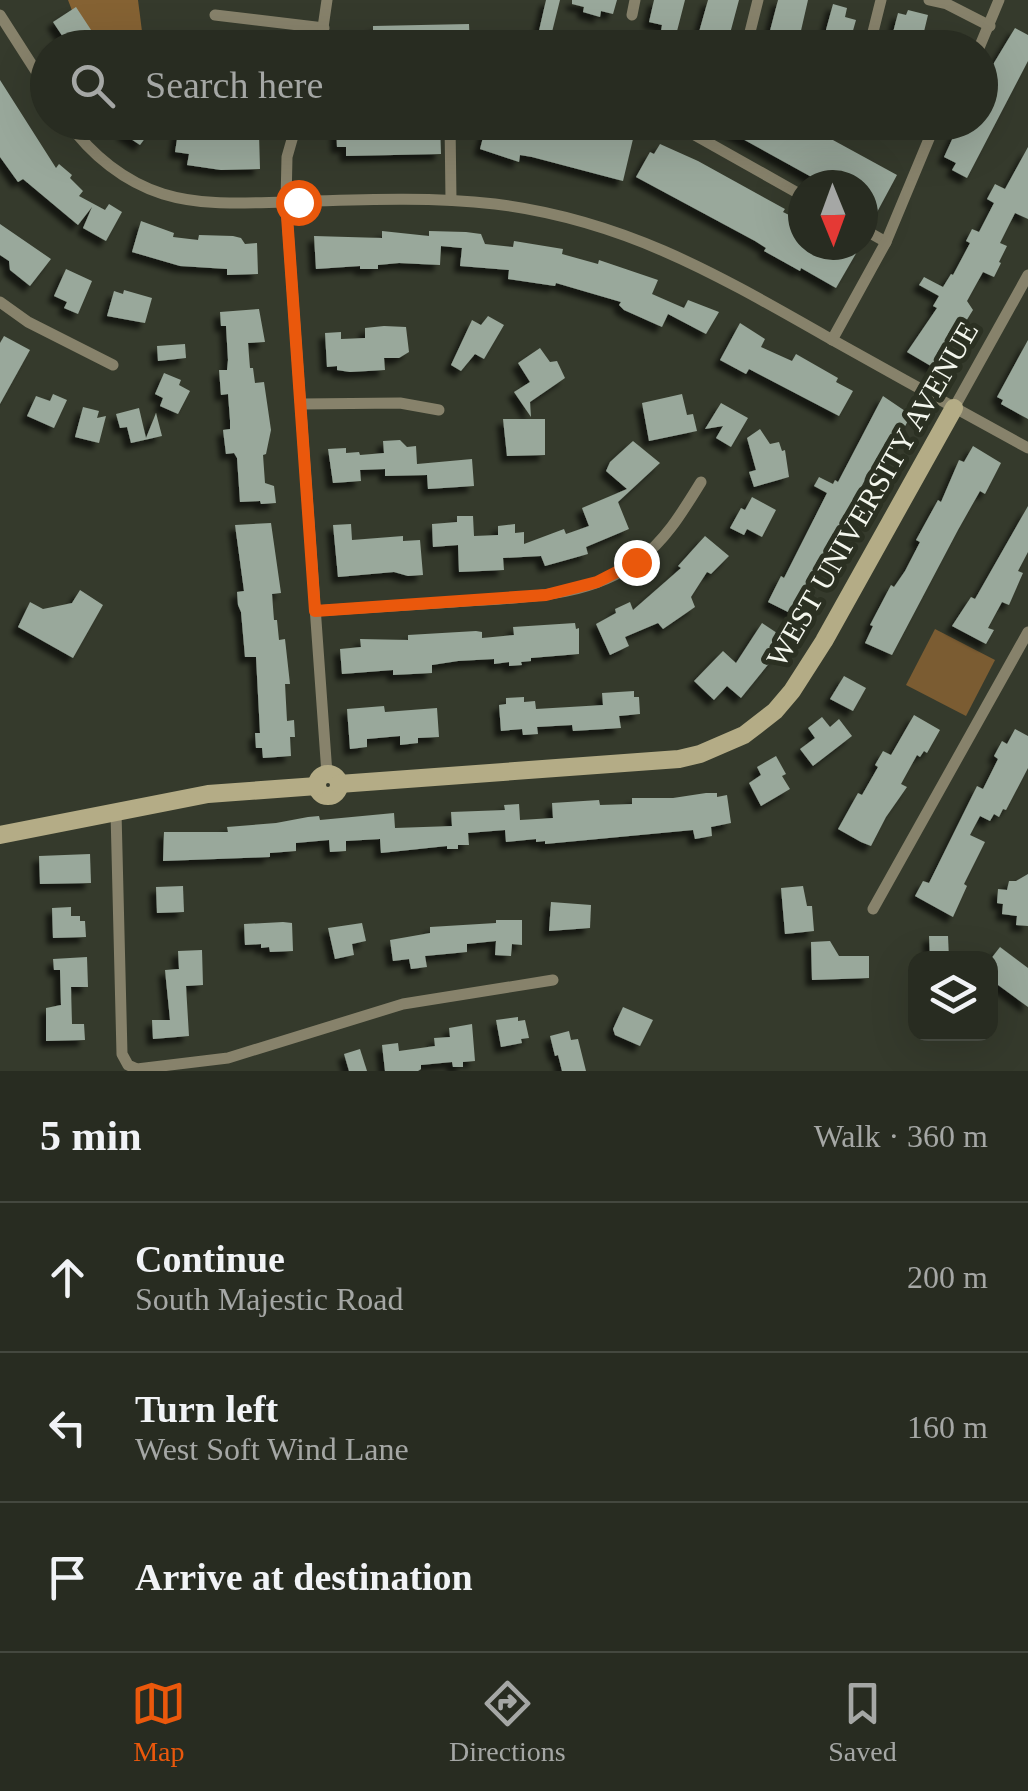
<!DOCTYPE html>
<html lang="en">
<head>
<meta charset="utf-8">
<style>
  body { margin:0; font-family:"Times New Roman",serif; background:#30342a; color:#f1f3f6 }
  .controls { position:absolute; right:30px; bottom:30px; display:grid; overflow:hidden; border-radius:20px; box-shadow:0 10px 40px #0002 }
  .controls button { width:90px; height:90px; display:grid; place-items:center; padding:0; border:0; border-bottom:2px solid #44483f; background:#282c21; color:#f1f3f6; font:50px sans-serif }
  .compass { position:absolute; left:788px; top:170px; width:90px; height:90px; border-radius:50%; background:#282c21; box-shadow:0 10px 40px #0002; rotate:179deg }
  .stop { position:absolute; width:30px; height:30px; margin:-22px; border:8px solid #ea580c; border-radius:50%; background:#fff }
  .stop.end { background:#ea580c; border-color:#fff; box-shadow:0 2px 10px #0008 }
  .list { margin:0; padding:0; list-style:none }
  h2 { display:flex; justify-content:space-between; align-items:center; height:130px; margin:0; padding:0 40px; font-size:42px }
  h2 small { font-size:32px; font-weight:400; color:#a5a7a5 }
  .list li { display:grid; grid-template-columns:65px 1fr auto; gap:30px; align-items:center; box-sizing:border-box; height:150px; padding:0 40px; border-top:2px solid #44483f }
  .list b { display:block; font-size:38px; white-space:nowrap }
  .list p { margin:0; font-size:32px; white-space:nowrap; color:#a5a7a5 }
  .list em { font-size:32px; font-style:normal; color:#a5a7a5 }
  .icon { flex:none; width:55px; height:55px; fill:none; stroke:currentColor; stroke-width:2; stroke-linecap:round; stroke-linejoin:round }
  .map { position:relative; flex:none; width:1028px; height:1071px; overflow:hidden }
  .search { position:absolute; background:#282c21; box-shadow:0 10px 40px #0002; left:30px; right:30px; top:30px; height:110px; display:flex; align-items:center; gap:25px; box-sizing:border-box; padding:0 35px; border-radius:55px; color:#a5a7a5; font-size:38px }
  .sheet { height:580px; background:#282c21 }
  nav { display:flex; justify-content:space-around; align-items:center; box-sizing:border-box; height:140px; border-top:2px solid #44483f; background:#282c21; font-size:28px; color:#a5a7a5 }
  nav a { display:grid; justify-items:center; gap:5px }
  nav .on { color:#ea580c }
  .map>svg:first-child { display:block }
  .green { fill:#7b5c32 }
  .forest { fill:#856233 }
  .building { fill:#99a89b; filter:url(#shadow) }
  .lines { fill:none; stroke-linecap:round; stroke-linejoin:round }
  .street { stroke:#87826b; stroke-width:11 }
  .secondary { stroke:#b4ac86; stroke-width:18 }
  .route { stroke:#ea580c; stroke-width:12 }
  .labels { text-anchor:middle; dominant-baseline:central; stroke-width:10; stroke-linejoin:round; paint-order:stroke }
  .street-label { font-size:30px; fill:#f3f6ed; stroke:#2b3022 }
</style>
</head>
<body>
<div class="map">
<svg width="1028" height="1071" viewBox="0 0 1028 1071">
  <defs>
    <filter id="shadow"><feDropShadow dx="-6" dy="6" stdDeviation="2.5" flood-color="#0009"/></filter>
  </defs>
  <rect width="100%" height="100%" fill="#353a2c"/>
  <path class="green" d="M935,629L995,660L966,716L906,685Z"/>
  <path class="forest" d="M68,0H138L144,47H86Z"/>
  <g class="building">
    <path d="M546,0H560L552,32L603,43L602,48H535Z"/>
    <path d="M572,0H617L613,14L601,11L600,17L583,12L584,7L572,4Z"/>
    <path d="M654,0H685L676,35L661,31L662,25L649,22Z"/>
    <path d="M708,0H739L728,41L712,37L711,42L697,39Z"/>
    <path d="M778,0H808L797,48L766,46Z"/>
    <path d="M833,4L847,8L845,17L856,20L848,48H821Z"/>
    <path d="M76,7L95,36L78,48H47L63,37L53,22Z"/>
    <path d="M908,10L928,15L920,48H889L898,13L906,15Z"/>
    <path d="M469,24L470,48H366V36H373V26Z"/>
    <path d="M1015,28L1028,35V61L967,178L952,170L956,163L944,157L960,122H980V86Z"/>
    <path d="M205,34L260,40V48H204Z"/>
    <path d="M0,80L56,168L59,164L72,175L70,178L83,191L79,196L105,210L109,204L122,212L106,241L83,228L92,207L78,225L23,179L18,182L0,157Z"/>
    <path d="M116,122H151L145,130L149,133L140,145L122,133L125,130Z"/>
    <path d="M440,122L441,154L346,156V147H337L336,123Z"/>
    <path d="M487,122H570L633,139L623,181L532,157L520,155L519,162L480,149Z"/>
    <path d="M712,122H800L897,175L876,214L863,207L868,197L863,195V185H826Z"/>
    <path d="M223,124H247V134L259,133L260,169L221,170L187,165L189,154L175,152L179,126L224,133Z"/>
    <path d="M660,144L698,161L785,209L783,212L803,222V245H849L858,250L836,288L801,268L800,271L764,251L766,248L755,241L636,177L650,152L654,154Z"/>
    <path d="M1028,147V219L1015,213L1000,243L1007,246L999,262L1001,263L994,277L983,272L967,301L973,310L936,369L907,352L937,308L933,306L939,296L919,285L924,277L943,287L951,274L953,275L970,243L966,241L972,229L979,232L994,203L987,199L995,184L1005,189Z"/>
    <path d="M141,221L174,233L173,237L198,240L199,235L233,236L241,238L245,244L257,243L258,274L227,275V269L180,266L132,252Z"/>
    <path d="M0,224L51,259L30,286L10,270L9,261L0,255Z"/>
    <path d="M382,231L429,236V231L466,232L481,234L485,244L513,247L514,241L563,249L562,254L598,264L599,260L658,280L652,294L684,308L688,300L719,312L706,334L668,314L662,327L624,310L619,305L621,302L556,283L555,286L508,279L509,270L460,266L462,248L441,246L440,265L399,263L378,265V269H360V266L316,269L314,236L382,238Z"/>
    <path d="M66,269L92,281L78,314L64,308L67,302L54,296Z"/>
    <path d="M124,290L152,298L145,323L107,316L114,291L123,294Z"/>
    <path d="M259,309L265,342L248,343L250,368H253L255,383L264,382L271,430L266,454L263,455L265,483L274,486L276,503L261,504L260,501L240,502L237,458L234,453L226,454L223,430L230,429V420L228,394L221,395L219,370H227L228,360L226,326H221L220,312Z"/>
    <path d="M488,316L504,325L484,359L475,354L461,371L451,365L472,320L481,325Z"/>
    <path d="M740,323L765,339L761,347L792,361L796,354L838,378L836,382L853,391L839,416L749,369L746,374L720,360Z"/>
    <path d="M384,326L406,327L409,352L399,358H384L385,370L350,372L337,370V366L327,367L325,333L341,332V339L365,338V328Z"/>
    <path d="M4,336L30,350L0,404V343Z"/>
    <path d="M1028,340V419L1001,404L1003,400L997,397Z"/>
    <path d="M185,344L186,358L158,361L157,346Z"/>
    <path d="M540,348L550,362L557,361L565,378L530,402L531,417L514,392L530,382L518,363Z"/>
    <path d="M164,373L181,380L179,385L190,391L178,414L160,406L163,398L155,394Z"/>
    <path d="M53,394L67,400L54,428L27,416L36,396L50,401Z"/>
    <path d="M682,394L687,415L693,414L697,431L649,441L642,403Z"/>
    <path d="M883,396L911,415L903,430L899,429L891,438L880,459L887,463L879,477L869,472L858,493L865,497L832,562L818,576L813,573L799,599L806,603L800,615L790,613L768,602L781,576L784,578L827,493L814,486L819,477L833,484L835,480L838,482Z"/>
    <path d="M721,403L748,418L731,447L716,438L723,426L705,429Z"/>
    <path d="M83,407L99,411L97,418L106,416L99,443L75,437Z"/>
    <path d="M139,408L146,438L156,413L162,436L131,443L127,427L120,428L116,414Z"/>
    <path d="M503,419H545V455L507,456Z"/>
    <path d="M760,429L770,444L779,442L782,451L785,450L789,477L754,487L749,472L756,470L747,438Z"/>
    <path d="M400,440L407,447L416,446L417,464L472,459L474,486L428,489L427,475L385,476V469L360,470L361,481L333,483L328,449L346,448V453L359,452L360,455L384,453L383,441Z"/>
    <path d="M633,441L660,463L618,502L629,529L586,547L588,554L545,566L541,556L503,558L504,570L459,572L458,545L433,547L432,524L457,522V516H473L474,536L498,535V526L515,524V533L524,532V544L564,529L566,534L589,526L582,508L627,489L606,471L610,462Z"/>
    <path d="M973,446L1001,463L985,494L980,491L958,530L892,655L865,643L873,626L870,625L891,585L894,587L905,571L920,542L916,540L938,500L941,502L959,460L964,462Z"/>
    <path d="M752,497L776,510L762,537L747,529L744,535L730,528L741,508L745,510Z"/>
    <path d="M1028,506V552L1018,571L1023,573L1009,605L1002,602L988,628L994,630L986,644L952,626L971,597L975,599Z"/>
    <path d="M271,523L281,593L272,594L274,620H277L279,640L285,639L290,684H285L287,721L294,720L295,737H290L291,756L263,758L262,748H256L255,733H260L256,657H245L241,612L238,605L237,592L244,591L235,525Z"/>
    <path d="M351,524L352,540L403,536V541L420,540L423,575L408,576L394,572L338,577L333,525Z"/>
    <path d="M705,536L729,556L711,574L707,572L691,597L695,607L663,629L658,623L625,637L629,646L610,655L596,624L616,613L615,609L630,602L633,610L681,568L678,566Z"/>
    <path d="M80,590L103,605L73,658L18,627L30,602L43,609L72,603Z"/>
    <path d="M575,623L576,629L579,628V654L531,658V661L521,662L522,665L509,666V662L494,664V659L458,661L432,665V673L393,675V670L342,674L340,649L361,647L360,639L408,640V635L476,631L482,632V638L514,635L513,627Z"/>
    <path d="M762,623L786,639L780,650L741,698L727,686L714,700L694,681L723,651L736,663Z"/>
    <path d="M844,676L866,688L853,711L830,699Z"/>
    <path d="M634,691V697H639L640,714L619,716L621,728L573,731L572,725L537,727L538,734L523,735L522,729L501,731L499,705L506,704V698L524,697V702L535,701L536,709L603,705L602,693Z"/>
    <path d="M384,706L385,712L437,708L439,737L418,738V743L400,745V736L367,739V747L350,749L347,709Z"/>
    <path d="M914,715L940,730L927,753L924,751L920,757L917,755L901,784L907,787L886,817L871,846L861,842L838,829L858,793L862,795L878,767L875,765L883,751L891,755Z"/>
    <path d="M822,717L830,727L839,719L852,736L813,766L800,749L815,738L808,728Z"/>
    <path d="M1015,729L1028,736V768L1006,810L1003,809L999,817L994,814L990,821L980,816L970,835L985,842L964,884L967,886L953,917L915,896L923,881L929,883L977,786L983,789L998,759L994,756L1002,741L1007,744Z"/>
    <path d="M776,756L786,774L782,776L790,789L761,806L749,783L761,775L757,767Z"/>
    <path d="M706,793H717V797L727,795L731,823L711,827L712,836L695,839L693,830L545,844V841L536,842V839L506,842L505,830L468,833L469,845H458V849H447V846L381,853L380,839L346,841V851L330,852L329,840L296,843V851L270,853V857L163,861L164,832H228L227,827L276,823L308,817L319,816L320,820L394,813L395,828L452,826L451,812L505,810L504,805L519,804L520,820L553,818L552,803L599,800L600,805L632,804V798H673Z"/>
    <path d="M90,854L91,883L40,884L39,856Z"/>
    <path d="M1028,874V926L1016,925L1017,916L1002,914L1003,904L997,903L998,889L1007,890L1009,881H1016Z"/>
    <path d="M183,886L184,912L157,913L156,887Z"/>
    <path d="M803,886L807,906H812L814,931L785,934L781,888Z"/>
    <path d="M551,902L591,905L590,928L549,931Z"/>
    <path d="M71,907V916H80V921H85L86,937L53,938L52,908Z"/>
    <path d="M496,920H522V945L512,944L511,956L495,955L496,941L467,944V952L425,956L427,967L411,969L409,959L393,961L390,940L430,933V927L496,923Z"/>
    <path d="M283,922L292,923L293,951L270,952L269,947L261,948V944L245,945L244,924Z"/>
    <path d="M362,923L366,941L352,944L354,955L335,959L328,928Z"/>
    <path d="M929,936H948L949,958H930Z"/>
    <path d="M830,941L839,956H869V978L812,980L811,942Z"/>
    <path d="M1000,947L1028,968V1007L990,979V960Z"/>
    <path d="M202,950L203,985L186,986L189,1036L153,1039L152,1020H170L165,970L179,969L178,951Z"/>
    <path d="M87,957L88,987H71L72,1024H84L85,1040L46,1041V1008L61,1005L60,970H54L53,959Z"/>
    <path d="M623,1007L653,1020L640,1046L615,1035L613,1029Z"/>
    <path d="M518,1017V1021L525,1020L529,1038L521,1039L522,1043L501,1047L496,1020Z"/>
    <path d="M472,1024L475,1061L463,1062V1067H453L452,1062L421,1065V1069L418,1071H385L382,1045L398,1043L399,1051L435,1046L434,1038L450,1037L449,1028Z"/>
    <path d="M569,1031L571,1040L578,1039L586,1071H562L558,1055L555,1056L550,1036Z"/>
    <path d="M360,1049L367,1071H349L344,1054Z"/>
  </g>
  <g class="lines">
    <g class="street">
      <path d="M929,0L947,4L990,26"/>
      <path d="M0,15L48,90"/>
      <path d="M215,15L324,28"/>
      <path d="M632,15L635,0"/>
      <path d="M320,48L327,0"/>
      <path d="M746,48L758,0"/>
      <path d="M869,48L881,0"/>
      <path d="M979,48L999,0"/>
      <path d="M68,122C91,155 125,182 163,194C202,206 243,203 283,202C353,200 425,196 495,204C625,220 718,275 829,338C895,375 962,412 1028,448"/>
      <path d="M297,122L287,157L286,202L327,774"/>
      <path d="M450,122L451,200"/>
      <path d="M657,122L684,129L803,196"/>
      <path d="M863,229L886,242"/>
      <path d="M0,302L28,322L113,365"/>
      <path d="M832,340L886,242L936,122"/>
      <path d="M302,404L400,403L439,410"/>
      <path d="M954,408L1028,275"/>
      <path d="M315,611C361,608 407,605 454,602C516,597 586,600 639,560C666,540 683,511 701,482"/>
      <path d="M116,812L122,1054L128,1065L137,1069L228,1058L403,1004L553,980"/>
      <path d="M873,909L1028,632"/>
    </g>
    <g class="secondary">
      <circle cx="328" cy="785" r="11"/>
      <path d="M339,784L679,759L700,754L744,735L775,711L792,691L824,641L954,408"/>
      <path d="M0,835L208,794L317,786"/>
    </g>
  </g>
  <g class="lines">
    <path class="route" d="M298,202H286L315,611L546,595L597,582L636,562"/>
  </g>
  <g class="labels">
    <g class="street-label">
      <text transform="translate(872 494) rotate(-60)">WEST UNIVERSITY AVENUE</text>
    </g>
  </g>
</svg>
<div class="controls">
<button><svg class="icon" aria-label="layers" viewBox="0 0 24 24"><path d="M12 4l9 5-9 5-9-5zM3 14l9 5 9-5"/></svg></button>
</div>
<svg class="compass" viewBox="-18 -18 36 36"><path d="M0-13l5 13h-10z" fill="#e53935"/><path d="M0 13l5-13h-10z" fill="#a5a7a5"/></svg>
<div class="stop" style="left:298px;top:202px"></div>
<div class="stop end" style="left:636px;top:562px"></div>
<div class="search"><svg class="icon" aria-label="search" viewBox="0 0 24 24"><circle cx="10" cy="10" r="6"/><path d="M15 15l6 6"/></svg>Search here</div>
</div>
<section class="sheet">
<h2>5 min<small>Walk · 360 m</small></h2>
<ul class="list">
<li><svg class="icon" aria-label="ahead" viewBox="0 0 24 24"><path d="M12 20V5M6 11l6-6 6 6"/></svg><div><b>Continue</b><p>South Majestic Road</p></div><em>200 m</em></li>
<li><svg class="icon" aria-label="left" viewBox="0 0 24 24"><path d="M17 20v-9H6M10 6l-5 5 5 5"/></svg><div><b>Turn left</b><p>West Soft Wind Lane</p></div><em>160 m</em></li>
<li><svg class="icon" aria-label="arrive" viewBox="0 0 24 24"><path d="M6 21V4h12l-3 4 3 4H6"/></svg><div><b>Arrive at destination</b></div></li>
</ul>
</section>
<nav>
<a class="on"><svg class="icon" aria-label="map" viewBox="0 0 24 24"><path d="M3 6l6-2 6 2 6-2v14l-6 2-6-2-6 2zM9 4v14M15 6v14"/></svg>Map</a>
<a><svg class="icon" aria-label="directions" viewBox="0 0 24 24"><path d="M12 3l9 9-9 9-9-9zM9 14v-3h6M13 9l2 2-2 2"/></svg>Directions</a>
<a><svg class="icon" aria-label="saved" viewBox="0 0 24 24"><path d="M7 4h10v16l-5-4-5 4z"/></svg>Saved</a>
</nav>
</body>
</html>
